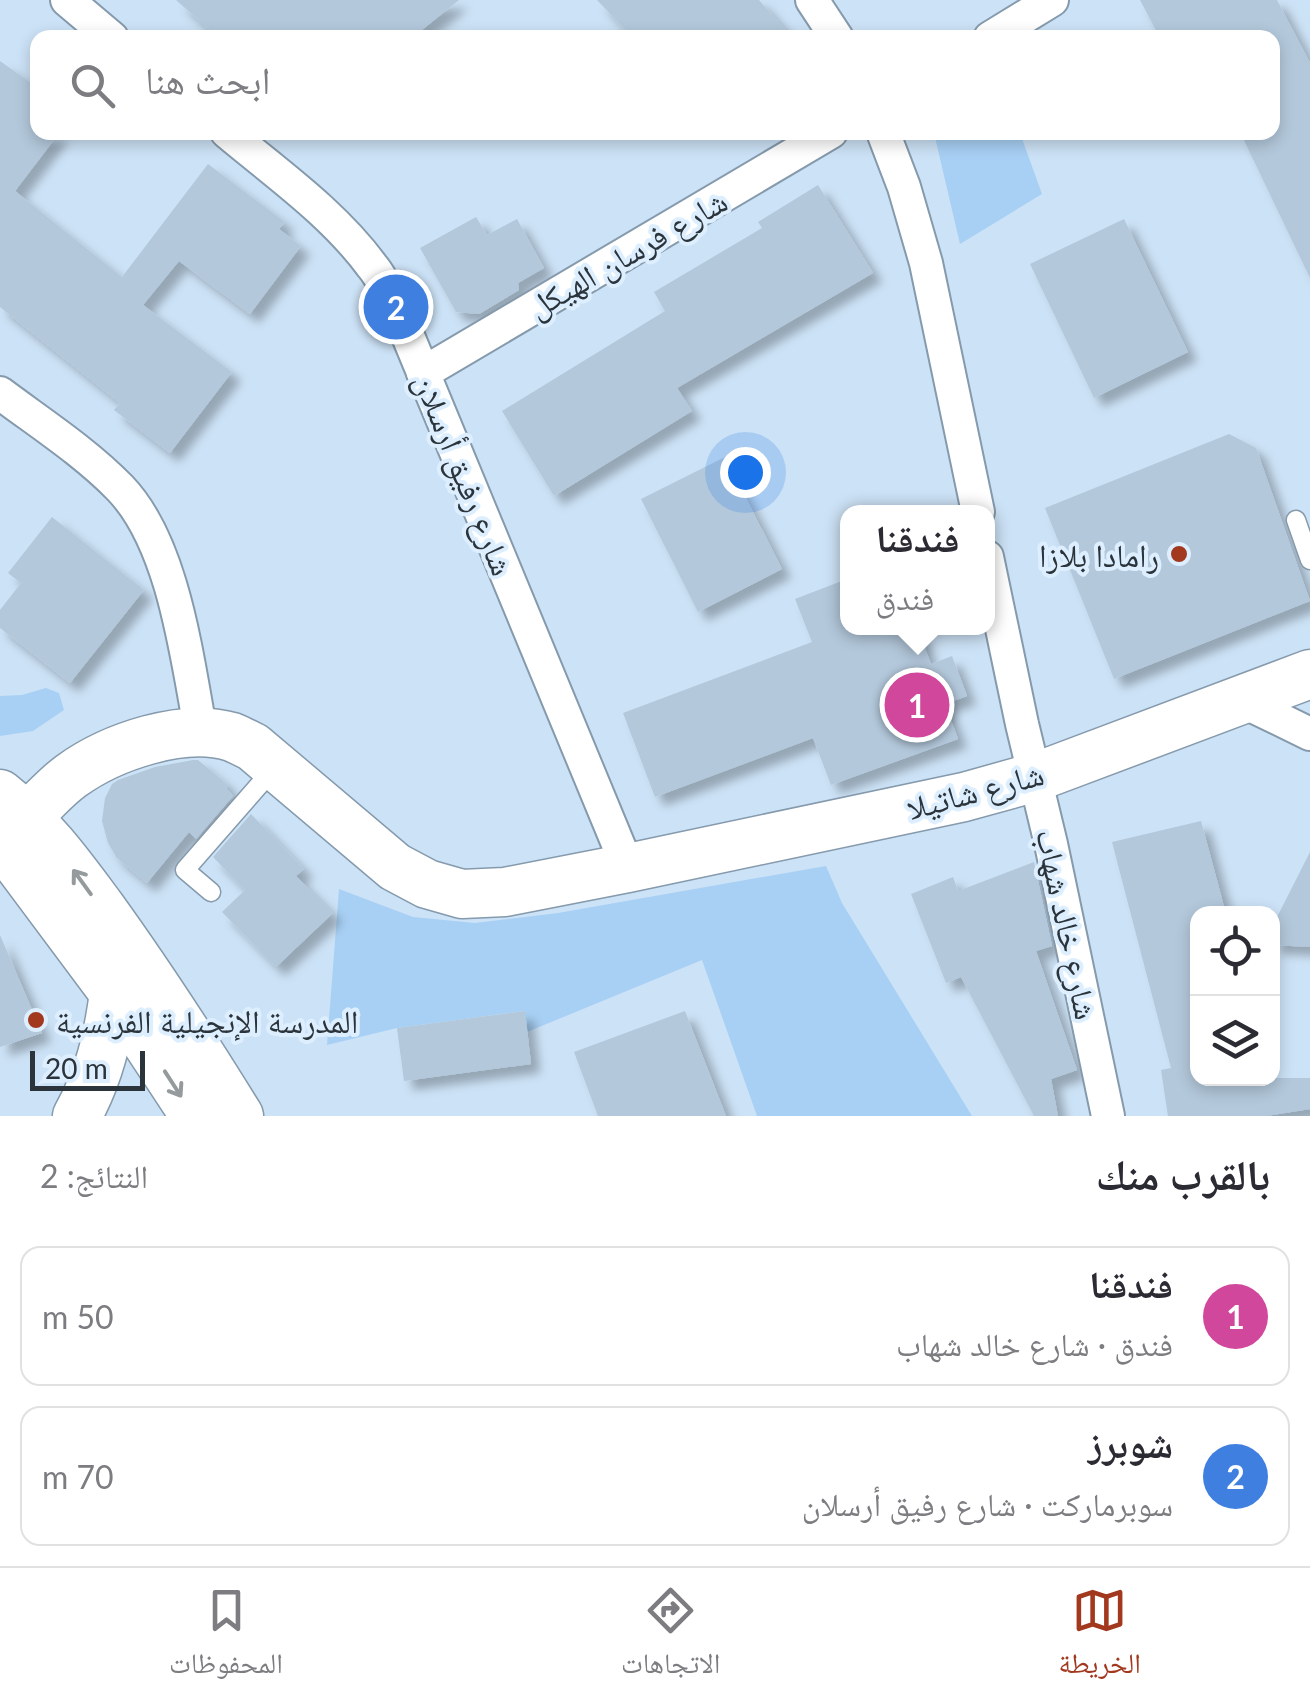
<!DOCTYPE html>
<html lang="ar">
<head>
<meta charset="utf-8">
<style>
  body { margin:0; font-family:Lato,"Noto Naskh Arabic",sans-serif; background:#f2f2f3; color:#2b2b33; direction:rtl }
  .controls { position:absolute; right:30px; bottom:30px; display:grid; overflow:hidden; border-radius:20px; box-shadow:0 5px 15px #0003 }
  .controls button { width:90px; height:90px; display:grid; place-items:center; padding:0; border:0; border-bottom:2px solid #e1e1e2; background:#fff; color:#2b2b33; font:50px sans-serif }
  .scale { position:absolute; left:30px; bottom:25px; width:115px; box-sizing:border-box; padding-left:10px; border:5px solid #2b343b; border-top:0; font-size:28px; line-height:35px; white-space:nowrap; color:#2b343b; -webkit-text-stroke:8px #ddefff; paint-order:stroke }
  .you { position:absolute; left:745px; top:472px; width:35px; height:35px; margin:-25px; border:8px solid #fff; border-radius:50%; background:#1a73e8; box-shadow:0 0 0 15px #1a73e833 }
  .badge { display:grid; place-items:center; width:65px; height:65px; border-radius:50%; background:#a2391f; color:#fff; font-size:32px; font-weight:700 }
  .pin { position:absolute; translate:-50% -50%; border:5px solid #fff; box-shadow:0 2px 10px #0006 }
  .popup { position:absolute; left:840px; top:505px; width:155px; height:130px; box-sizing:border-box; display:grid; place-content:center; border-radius:20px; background:#fff; filter:drop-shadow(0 2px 8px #0005); font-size:32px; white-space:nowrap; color:#7c7c81 }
  .popup b { font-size:38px; color:#2b2b33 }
  .popup::after { content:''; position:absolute; left:50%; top:100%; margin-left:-20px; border:20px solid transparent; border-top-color:#fff }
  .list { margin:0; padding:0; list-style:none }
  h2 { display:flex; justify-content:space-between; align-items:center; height:130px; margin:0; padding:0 40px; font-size:42px }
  h2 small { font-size:32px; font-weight:400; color:#7c7c81 }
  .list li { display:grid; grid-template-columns:65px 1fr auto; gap:30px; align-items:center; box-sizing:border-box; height:140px; margin:0 20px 20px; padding:0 20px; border:2px solid #e1e1e2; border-radius:20px }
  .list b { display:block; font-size:38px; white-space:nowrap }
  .list p { margin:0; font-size:32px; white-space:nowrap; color:#7c7c81 }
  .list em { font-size:32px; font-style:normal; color:#7c7c81 }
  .icon { flex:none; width:55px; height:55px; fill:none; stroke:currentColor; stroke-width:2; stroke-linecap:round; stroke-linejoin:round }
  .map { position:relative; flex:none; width:1310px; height:1116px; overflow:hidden; direction:ltr }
  .search { position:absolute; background:#fff; box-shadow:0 5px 15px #0003; left:30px; right:30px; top:30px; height:110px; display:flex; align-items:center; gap:25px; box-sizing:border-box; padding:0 35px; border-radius:20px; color:#7c7c81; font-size:38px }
  .sheet { height:450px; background:#fff }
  nav { display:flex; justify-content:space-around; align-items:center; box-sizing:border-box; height:140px; border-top:2px solid #e1e1e2; background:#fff; font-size:28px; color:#7c7c81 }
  nav a { display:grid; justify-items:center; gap:5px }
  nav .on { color:#a2391f }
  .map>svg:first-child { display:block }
  .green { fill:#a8d0f4 }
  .building { fill:#b3c8db; filter:url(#shadow) }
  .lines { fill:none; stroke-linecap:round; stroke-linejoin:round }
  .lane-casing { stroke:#859aac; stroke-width:21 }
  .street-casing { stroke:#859aac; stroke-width:36 }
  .secondary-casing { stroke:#859aac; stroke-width:51 }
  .lane { stroke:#fff; stroke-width:18 }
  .street { stroke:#fff; stroke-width:32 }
  .secondary { stroke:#fff; stroke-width:48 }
  .oneway { stroke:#959a9d }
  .poi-dot { fill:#a2391f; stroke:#ddefff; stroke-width:4 }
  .labels { text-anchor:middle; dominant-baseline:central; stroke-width:8; stroke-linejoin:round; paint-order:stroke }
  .street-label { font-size:32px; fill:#2b343b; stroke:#ddefff }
  .poi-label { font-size:32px; fill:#2b343b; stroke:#ddefff; text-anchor:end }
</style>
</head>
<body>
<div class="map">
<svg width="1310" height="1116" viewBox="0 0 1310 1116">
  <defs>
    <filter id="shadow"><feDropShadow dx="9" dy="9" stdDeviation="5" flood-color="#0004"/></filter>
  </defs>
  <rect width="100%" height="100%" fill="#cce2f6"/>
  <g class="green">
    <path d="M934,133H1020L1042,194L960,244Z"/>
    <path d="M46,688L59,693L64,710L33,731L0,736V696L22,695Z"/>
    <path d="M826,866L842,903L972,1116H757L702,960L527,1032L524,1011L397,1028L327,1045L339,889L413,917L475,923L558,913Z"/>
  </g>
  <g class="building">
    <path d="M176,0H459L412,38H219Z"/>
    <path d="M597,0H759L792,38H633Z"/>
    <path d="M1140,0H1277L1310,63V278L1240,132H1272V38H1160Z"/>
    <path d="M0,61L38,88V132H60L15,191L122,277L208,164L285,222L279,229L301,246L250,314L179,261L143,305L232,372L170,453L114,410L120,403L0,307Z"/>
    <path d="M818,185L873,273L677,388L692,411L554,496L502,411L665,311L654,292L762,228L758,222Z"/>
    <path d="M476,217L487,235L517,219L544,268L518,283L519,290L479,314L456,312L420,248Z"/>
    <path d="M1124,219L1188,352L1094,398L1030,264Z"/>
    <path d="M1229,434L1256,448L1310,601L1114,679L1045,508Z"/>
    <path d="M725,457L782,569L698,612L641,499Z"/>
    <path d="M52,517L144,590L70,683L0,628V610L21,583L8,573Z"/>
    <path d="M847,579V628H917L931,664L952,656L967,696L945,704L958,739L831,785L813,738L655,797L623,713L812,642L795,599Z"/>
    <path d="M193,760H198L228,785L226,788L233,796L196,839L189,832L147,883L117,858L108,843L102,821L105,798L112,784L118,780L155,767Z"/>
    <path d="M251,814L304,869L296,876L333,913L276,967L222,912L245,890L213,857Z"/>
    <path d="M1201,821L1226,914H1198V1078H1310V1109L1266,1116H1168L1161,1070L1171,1068L1112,842Z"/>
    <path d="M1310,852V947L1272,945V927Z"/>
    <path d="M1034,862L1052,946L1036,951L1077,1070L1051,1079L1058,1116H1034L961,977L946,983L911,894L953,877L958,891Z"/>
    <path d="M0,935L42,1033L0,1047Z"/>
    <path d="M525,1011L531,1064L404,1081L397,1028Z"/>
    <path d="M685,1011L726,1116H598L574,1052Z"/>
  </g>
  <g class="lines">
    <g class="lane-casing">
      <g id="lane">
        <path d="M1296,520L1310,560"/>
        <path d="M211,892L185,870L275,767"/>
      </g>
    </g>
    <g class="street-casing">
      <g id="street">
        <path d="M67,0L112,38"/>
        <path d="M812,0L837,38"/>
        <path d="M990,38L1052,0"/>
        <path d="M227,132C277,174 333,213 372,266C382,278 389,293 396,307L628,868"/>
        <path d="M883,132L904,187L926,263L978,512"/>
        <path d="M423,373L831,132"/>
        <path d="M0,393C40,423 85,452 120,488C174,544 187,659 201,733"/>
        <path d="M987,557L1022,724L1051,844L1108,1116"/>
        <path d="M1242,701L1310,734"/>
      </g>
    </g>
    <g class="secondary-casing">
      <g id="secondary">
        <path d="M0,794C43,828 70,866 102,909C151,977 195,1045 239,1116"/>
        <path d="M0,836C10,829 22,822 31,813C44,801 56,787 71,776C111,747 183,722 232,737C239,740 247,744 253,747L395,867L427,884L462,894L505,892L628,868L964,797L1036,777L1310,674"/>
        <path d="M0,840L114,993L195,1116"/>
        <path d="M77,1116C99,1077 108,1038 114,993"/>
      </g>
    </g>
    <use href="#lane" class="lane"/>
    <use href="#street" class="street"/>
    <use href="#secondary" class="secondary"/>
  </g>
  <defs><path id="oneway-shaft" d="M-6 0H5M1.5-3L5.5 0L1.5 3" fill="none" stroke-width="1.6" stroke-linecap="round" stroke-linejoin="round" transform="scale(2.5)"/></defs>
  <g class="oneway">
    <use href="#oneway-shaft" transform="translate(82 882) rotate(-126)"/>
    <use href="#oneway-shaft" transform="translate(173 1084) rotate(57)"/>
  </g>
  <g class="poi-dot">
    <circle cx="1179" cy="554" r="10"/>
    <circle cx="36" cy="1020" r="10"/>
  </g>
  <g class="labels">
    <g class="street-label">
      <text transform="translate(627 253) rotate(-30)">شارع فرسان الهيكل</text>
      <text transform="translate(465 474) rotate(68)">شارع رفيق أرسلان</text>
      <text transform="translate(975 790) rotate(-15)">شارع شاتيلا</text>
      <text transform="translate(1068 924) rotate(78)">شارع خالد شهاب</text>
    </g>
    <g class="poi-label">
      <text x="1159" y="554">رامادا بلازا</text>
      <text x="56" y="1020" text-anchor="start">المدرسة الإنجيلية الفرنسية</text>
    </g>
  </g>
</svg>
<div class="controls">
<button><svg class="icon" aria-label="locate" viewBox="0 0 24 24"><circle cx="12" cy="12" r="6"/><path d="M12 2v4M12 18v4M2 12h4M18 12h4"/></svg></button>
<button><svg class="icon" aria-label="layers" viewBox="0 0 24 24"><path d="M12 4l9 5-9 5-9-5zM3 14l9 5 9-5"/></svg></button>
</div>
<div class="scale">20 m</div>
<div class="you"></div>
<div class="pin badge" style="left:917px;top:705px;background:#d1479c">1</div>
<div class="popup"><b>فندقنا</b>فندق</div>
<div class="pin badge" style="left:396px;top:307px;background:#3f7fe0">2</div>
<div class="search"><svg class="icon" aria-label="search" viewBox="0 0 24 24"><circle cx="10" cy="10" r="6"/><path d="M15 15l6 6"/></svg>ابحث هنا</div>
</div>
<section class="sheet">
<h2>بالقرب منك<small>النتائج: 2</small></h2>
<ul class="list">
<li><span class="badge" style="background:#d1479c">1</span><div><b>فندقنا</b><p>فندق · شارع خالد شهاب</p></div><em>50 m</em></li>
<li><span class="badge" style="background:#3f7fe0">2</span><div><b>شوبرز</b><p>سوبرماركت · شارع رفيق أرسلان</p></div><em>70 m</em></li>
</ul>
</section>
<nav>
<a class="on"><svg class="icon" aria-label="map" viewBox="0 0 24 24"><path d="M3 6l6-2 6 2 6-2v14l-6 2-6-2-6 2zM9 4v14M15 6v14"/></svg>الخريطة</a>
<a><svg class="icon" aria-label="directions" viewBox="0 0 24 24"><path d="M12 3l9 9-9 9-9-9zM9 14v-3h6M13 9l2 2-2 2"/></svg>الاتجاهات</a>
<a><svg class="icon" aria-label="saved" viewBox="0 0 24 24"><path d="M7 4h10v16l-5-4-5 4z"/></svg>المحفوظات</a>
</nav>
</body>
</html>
